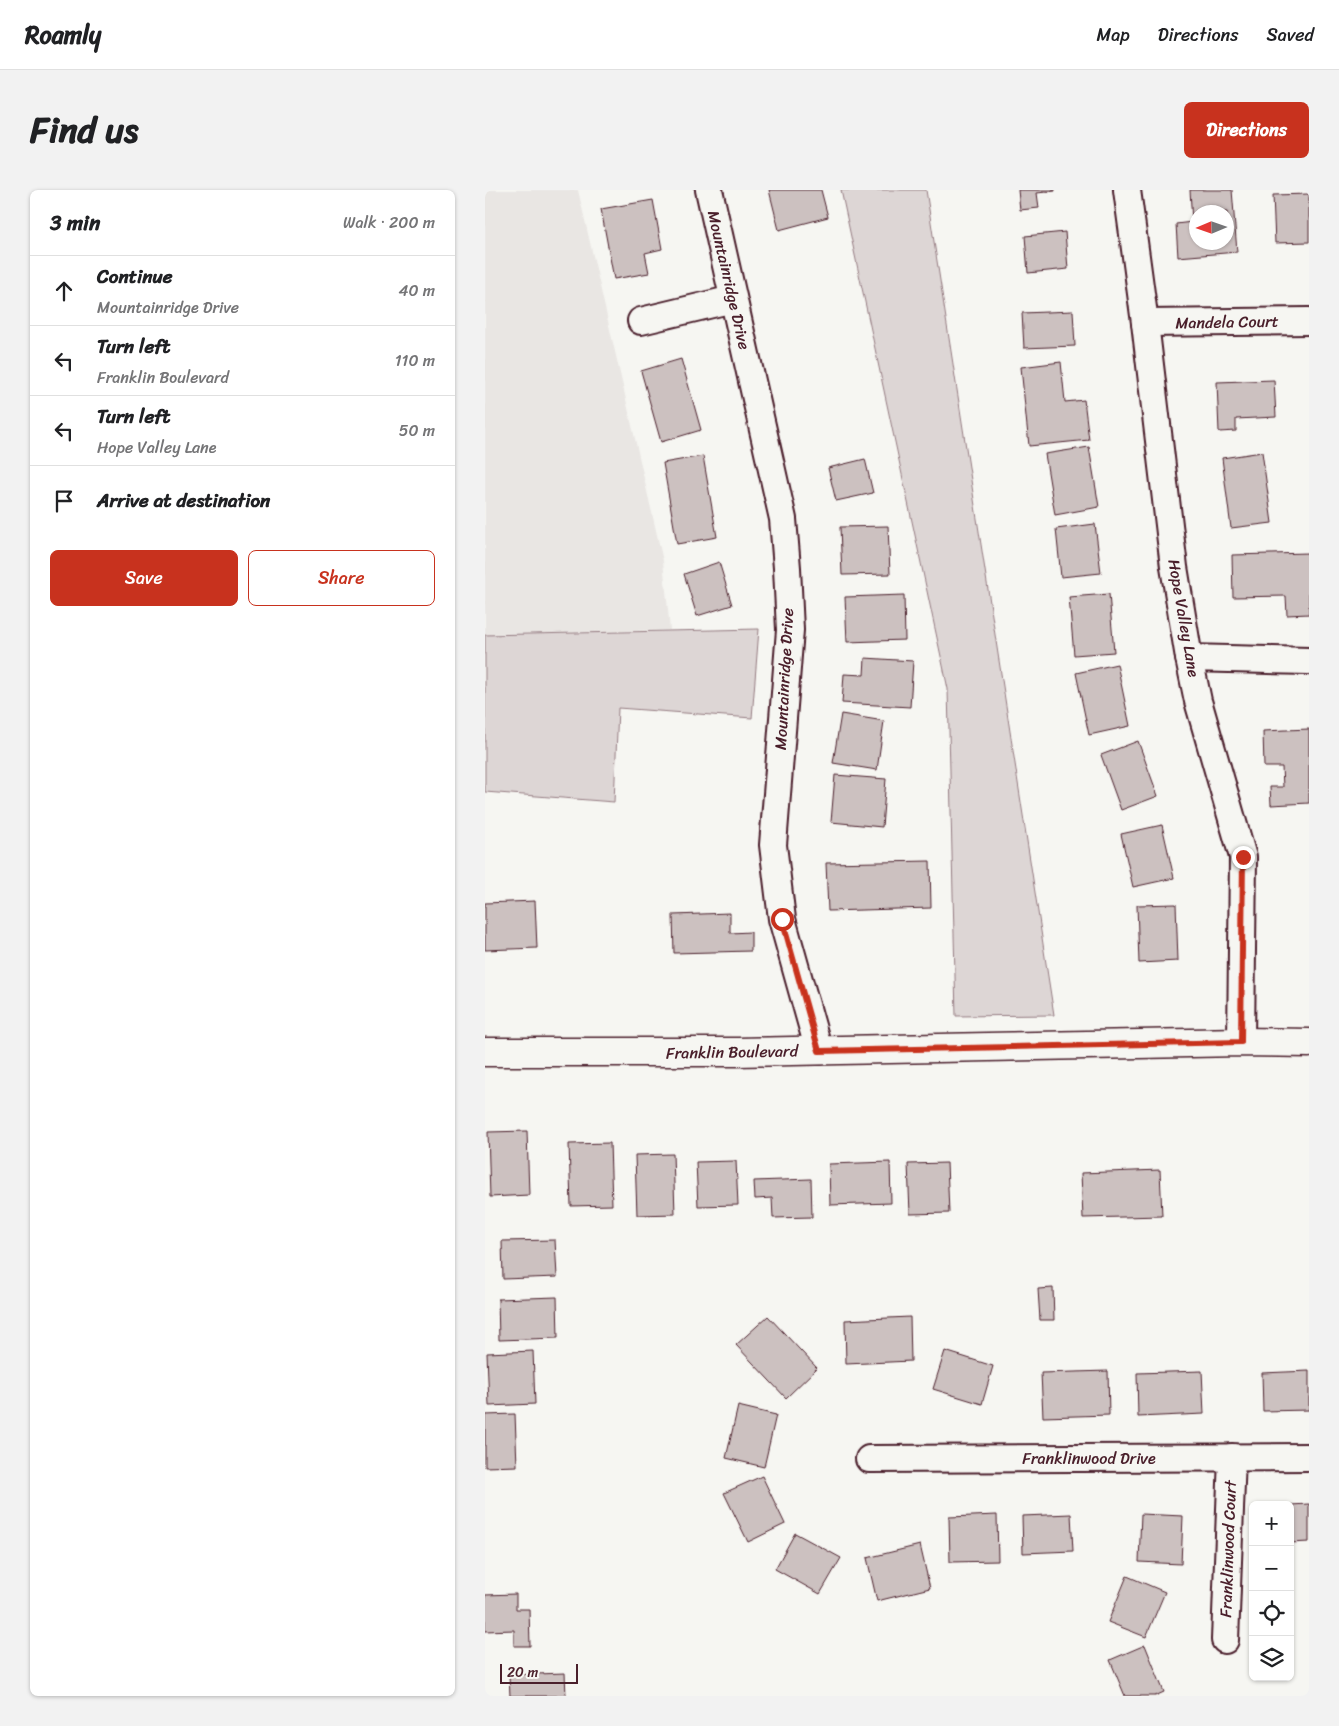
<!DOCTYPE html>
<html lang="en">
<head>
<meta charset="utf-8">
<style>
  body { margin:0; font-family:Sriracha,sans-serif; background:#f2f2f2; color:#202124 }
  .controls { position:absolute; right:15px; bottom:15px; display:grid; overflow:hidden; border-radius:8px; box-shadow:0 1px 4px #0004 }
  .controls button { width:45px; height:45px; display:grid; place-items:center; padding:0; border:0; border-bottom:1px solid #e0e0e0; background:#fff; color:#202124; font:25px sans-serif }
  .compass { position:absolute; left:704px; top:15px; width:45px; height:45px; border-radius:50%; background:#fff; box-shadow:0 1px 4px #0004; rotate:268deg }
  .scale { position:absolute; left:15px; bottom:12px; width:78px; box-sizing:border-box; padding-left:5px; border:2px solid #4a1f2b; border-top:0; font-size:14px; line-height:18px; white-space:nowrap; color:#4a1f2b; -webkit-text-stroke:4px #f6f6f2; paint-order:stroke }
  .stop { position:absolute; width:15px; height:15px; margin:-11px; border:4px solid #c8321e; border-radius:50%; background:#fff }
  .stop.end { background:#c8321e; border-color:#fff; box-shadow:0 1px 5px #0008 }
  .list { margin:0; padding:0; list-style:none }
  h2 { display:flex; justify-content:space-between; align-items:center; height:65px; margin:0; padding:0 20px; font-size:21px }
  h2 small { font-size:16px; font-weight:400; color:#757577 }
  .list li { display:grid; grid-template-columns:32px 1fr auto; gap:15px; align-items:center; box-sizing:border-box; height:70px; padding:0 20px; border-top:1px solid #e0e0e0 }
  .list b { display:block; font-size:19px; white-space:nowrap }
  .list p { margin:0; font-size:16px; white-space:nowrap; color:#757577 }
  .list em { font-size:16px; font-style:normal; color:#757577 }
  .actions { display:flex; gap:10px; padding:15px 20px }
  .actions a { flex:1; padding:11px 0; border:1px solid #c8321e; border-radius:8px; text-align:center; font-size:18px; color:#c8321e }
  .actions .main { background:#c8321e; color:#fff }
  .icon { flex:none; width:28px; height:28px; fill:none; stroke:currentColor; stroke-width:2; stroke-linecap:round; stroke-linejoin:round }
  .map { position:relative; flex:none; width:824px; height:1506px; overflow:hidden; border-radius:8px }
  header { display:flex; align-items:center; gap:30px; box-sizing:border-box; height:70px; padding:0 25px; background:#fff; border-bottom:1px solid #e0e0e0 }
  header strong { font-size:24px }
  nav { display:flex; gap:28px; margin-inline-start:auto; font-size:18px }
  .intro { display:flex; align-items:center; justify-content:space-between; box-sizing:border-box; height:120px; padding:0 30px }
  h1 { margin:0; font-size:35px }
  .button { padding:12px 22px; border-radius:8px; background:#c8321e; color:#fff; font-size:18px; font-weight:700 }
  main { display:flex; gap:30px; padding:0 30px }
  aside { flex:1; background:#fff; border-radius:8px; box-shadow:0 1px 4px #0004 }
  .map>svg:first-child { display:block }
  .built { fill:#e9e6e3 }
  .green { fill:#ddd6d5; stroke:#947a80 }
  .building { fill:#ccc1c0; stroke:#4a1f2b; fill-rule:evenodd }
  .lines { fill:none; stroke-linecap:round; stroke-linejoin:round }
  .street-casing { stroke:#4a1f2b; stroke-width:30 }
  .secondary-casing { stroke:#4a1f2b; stroke-width:31 }
  .street { stroke:#f6f6f2; stroke-width:26 }
  .secondary { stroke:#f6f6f2; stroke-width:28 }
  .route { stroke:#c8321e; stroke-width:6 }
  .labels { text-anchor:middle; dominant-baseline:central; stroke-width:4; stroke-linejoin:round; paint-order:stroke }
  .street-label { font-size:16px; fill:#4a1f2b; stroke:#f6f6f2 }
</style>
</head>
<body>
<header>
<strong>Roamly</strong>
<nav><a>Map</a><a>Directions</a><a>Saved</a></nav>
</header>
<div class="intro"><h1>Find us</h1><a class="button">Directions</a></div>
<main>
<aside>
<h2>3 min<small>Walk · 200 m</small></h2>
<ul class="list">
<li><svg class="icon" aria-label="ahead" viewBox="0 0 24 24"><path d="M12 20V5M6 11l6-6 6 6"/></svg><div><b>Continue</b><p>Mountainridge Drive</p></div><em>40 m</em></li>
<li><svg class="icon" aria-label="left" viewBox="0 0 24 24"><path d="M17 20v-9H6M10 6l-5 5 5 5"/></svg><div><b>Turn left</b><p>Franklin Boulevard</p></div><em>110 m</em></li>
<li><svg class="icon" aria-label="left" viewBox="0 0 24 24"><path d="M17 20v-9H6M10 6l-5 5 5 5"/></svg><div><b>Turn left</b><p>Hope Valley Lane</p></div><em>50 m</em></li>
<li><svg class="icon" aria-label="arrive" viewBox="0 0 24 24"><path d="M6 21V4h12l-3 4 3 4H6"/></svg><div><b>Arrive at destination</b></div></li>
</ul>
<div class="actions"><a class="main">Save</a><a>Share</a></div>
</aside>
<div class="map">
<svg width="824" height="1506" viewBox="0 0 824 1506">
  <rect width="100%" height="100%" fill="#f6f6f2"/>
  <filter id="ink" filterUnits="userSpaceOnUse"><feTurbulence type="fractalNoise" baseFrequency=".02" numOctaves="2"/><feDisplacementMap in="SourceGraphic" scale="10" xChannelSelector="R" yChannelSelector="G"/><feConvolveMatrix kernelMatrix="1 2 1 2 8 2 1 2 1" color-interpolation-filters="sRGB"/></filter>
  <g filter="url(#ink)">
    <path class="built" d="M0,0H93L178,371L185,440L0,445Z"/>
    <g class="green">
      <path d="M356,0H441L569,825L471,826L463,499Z"/>
      <path d="M274,439L267,528L133,518L129,612L0,602V445Z"/>
    </g>
    <g class="building">
      <path d="M284,0H336L343,27L294,40Z"/>
      <path d="M533,0H570V1L552,3L554,18L535,20Z"/>
      <path d="M705,0H747L752,62L693,67L691,34L707,32ZM712,22H742V52H712Z"/>
      <path d="M824,4V52L790,53L788,5Z"/>
      <path d="M168,10L177,59L160,63L164,83L129,89L116,19Z"/>
      <path d="M580,42L583,79L543,83L540,46Z"/>
      <path d="M588,121L590,156L539,158L537,123Z"/>
      <path d="M196,169L216,240L176,252L156,181Z"/>
      <path d="M576,172L580,212L599,210L604,250L544,256L536,177Z"/>
      <path d="M789,190L791,227L751,229V241L734,242L732,192Z"/>
      <path d="M604,257L614,317L570,325L560,264Z"/>
      <path d="M777,262L787,333L746,338L737,268Z"/>
      <path d="M218,266L232,347L192,354L178,273Z"/>
      <path d="M380,269L388,303L351,311L343,278Z"/>
      <path d="M610,334L616,383L576,387L571,339Z"/>
      <path d="M403,336L405,384L357,385L355,337Z"/>
      <path d="M824,363V424L802,425L801,406L748,407L747,365Z"/>
      <path d="M234,372L247,415L212,426L199,384Z"/>
      <path d="M624,404L629,462L589,465L584,407Z"/>
      <path d="M419,405L420,450L362,452L360,407Z"/>
      <path d="M380,468L428,471L425,517L357,513L359,484L379,485Z"/>
      <path d="M632,474L645,536L604,545L591,483Z"/>
      <path d="M356,524L399,531L392,580L348,573Z"/>
      <path d="M824,539V613L786,615L785,597H798L797,577H779L778,541Z"/>
      <path d="M653,551L673,606L636,620L616,565Z"/>
      <path d="M350,585L401,589L397,637L346,632Z"/>
      <path d="M677,635L689,688L648,697L636,644Z"/>
      <path d="M445,671L446,718L343,721L341,673Z"/>
      <path d="M50,711L52,758L0,760V713Z"/>
      <path d="M691,714L693,771L654,773L652,715Z"/>
      <path d="M245,723V743L266,742V761L189,763L188,725Z"/>
      <path d="M42,941L44,1005L5,1007L3,942Z"/>
      <path d="M125,953L127,1015L86,1016L84,954Z"/>
      <path d="M188,964L190,1024L152,1025L150,965Z"/>
      <path d="M251,971L253,1015L213,1016L211,972Z"/>
      <path d="M405,972L406,1013L345,1015L344,974Z"/>
      <path d="M462,973L464,1023L425,1024L423,974Z"/>
      <path d="M675,980L677,1026L598,1028L596,983Z"/>
      <path d="M326,989L327,1027L288,1028L287,1008L270,1009L269,991Z"/>
      <path d="M70,1050L72,1087L18,1089L17,1051Z"/>
      <path d="M568,1098L569,1130H555L553,1099Z"/>
      <path d="M72,1107L73,1148L14,1150L13,1109Z"/>
      <path d="M283,1126L332,1178L301,1208L251,1155Z"/>
      <path d="M425,1127L426,1171L361,1174L360,1130Z"/>
      <path d="M48,1161L50,1214L4,1216L2,1163Z"/>
      <path d="M460,1161L508,1176L497,1214L448,1199Z"/>
      <path d="M623,1181L624,1225L558,1227L556,1183Z"/>
      <path d="M717,1181L719,1224L653,1227L652,1183Z"/>
      <path d="M824,1181V1220L778,1221L777,1183Z"/>
      <path d="M253,1216L291,1225L279,1277L241,1268Z"/>
      <path d="M30,1224L32,1276L0,1277V1225Z"/>
      <path d="M277,1286L300,1334L263,1352L239,1303Z"/>
      <path d="M824,1314V1352L805,1353V1315Z"/>
      <path d="M586,1324L588,1361L538,1363L537,1326Z"/>
      <path d="M656,1324L698,1326L696,1374L654,1372Z"/>
      <path d="M512,1325L513,1371L465,1372L464,1327Z"/>
      <path d="M310,1343L356,1368L335,1404L290,1379Z"/>
      <path d="M435,1355L445,1398L392,1411L382,1368Z"/>
      <path d="M642,1386L680,1402L661,1447L623,1432Z"/>
      <path d="M31,1404V1419H44L45,1456H29V1440L0,1441V1405Z"/>
      <path d="M660,1455L679,1502L670,1506H640L625,1470Z"/>
      <path d="M80,1483L81,1506H25L24,1485Z"/>
    </g>
    <g class="lines">
      <g class="street-casing">
        <g id="street">
          <path d="M224,0L298,329L302,378L305,440L288,655L297,729L334,861"/>
          <path d="M642,0L660,133L689,377L704,468L713,511L758,667L756,852"/>
          <path d="M156,131L248,109"/>
          <path d="M660,133L824,131"/>
          <path d="M704,468L824,471"/>
          <path d="M384,1269L824,1267"/>
          <path d="M740,1450L747,1267"/>
        </g>
      </g>
      <g class="secondary-casing">
        <path id="secondary" d="M0,862H253L756,852L824,853"/>
      </g>
      <use href="#street" class="street"/>
      <use href="#secondary" class="secondary"/>
    </g>
  </g>
  <g class="lines" filter="url(#ink)">
    <path class="route" d="M297,729L334,861L756,852L758,667"/>
  </g>
  <g class="labels">
    <g class="street-label">
      <text transform="translate(244 90) rotate(77)">Mountainridge Drive</text>
      <text transform="translate(742 132) rotate(-1)">Mandela Court</text>
      <text transform="translate(699 428) rotate(80)">Hope Valley Lane</text>
      <text transform="translate(299 489) rotate(-87)">Mountainridge Drive</text>
      <text transform="translate(247 862) rotate(-1)">Franklin Boulevard</text>
      <text x="604" y="1268">Franklinwood Drive</text>
      <text transform="translate(743 1359) rotate(-88)">Franklinwood Court</text>
    </g>
  </g>
</svg>
<div class="controls">
<button>+</button>
<button>−</button>
<button><svg class="icon" aria-label="locate" viewBox="0 0 24 24"><circle cx="12" cy="12" r="6"/><path d="M12 2v4M12 18v4M2 12h4M18 12h4"/></svg></button>
<button><svg class="icon" aria-label="layers" viewBox="0 0 24 24"><path d="M12 4l9 5-9 5-9-5zM3 14l9 5 9-5"/></svg></button>
</div>
<svg class="compass" viewBox="-18 -18 36 36"><path d="M0-13l5 13h-10z" fill="#e53935"/><path d="M0 13l5-13h-10z" fill="#757577"/></svg>
<div class="scale">20 m</div>
<div class="stop" style="left:297px;top:729px"></div>
<div class="stop end" style="left:758px;top:667px"></div>
</div>
</main>
</body>
</html>
